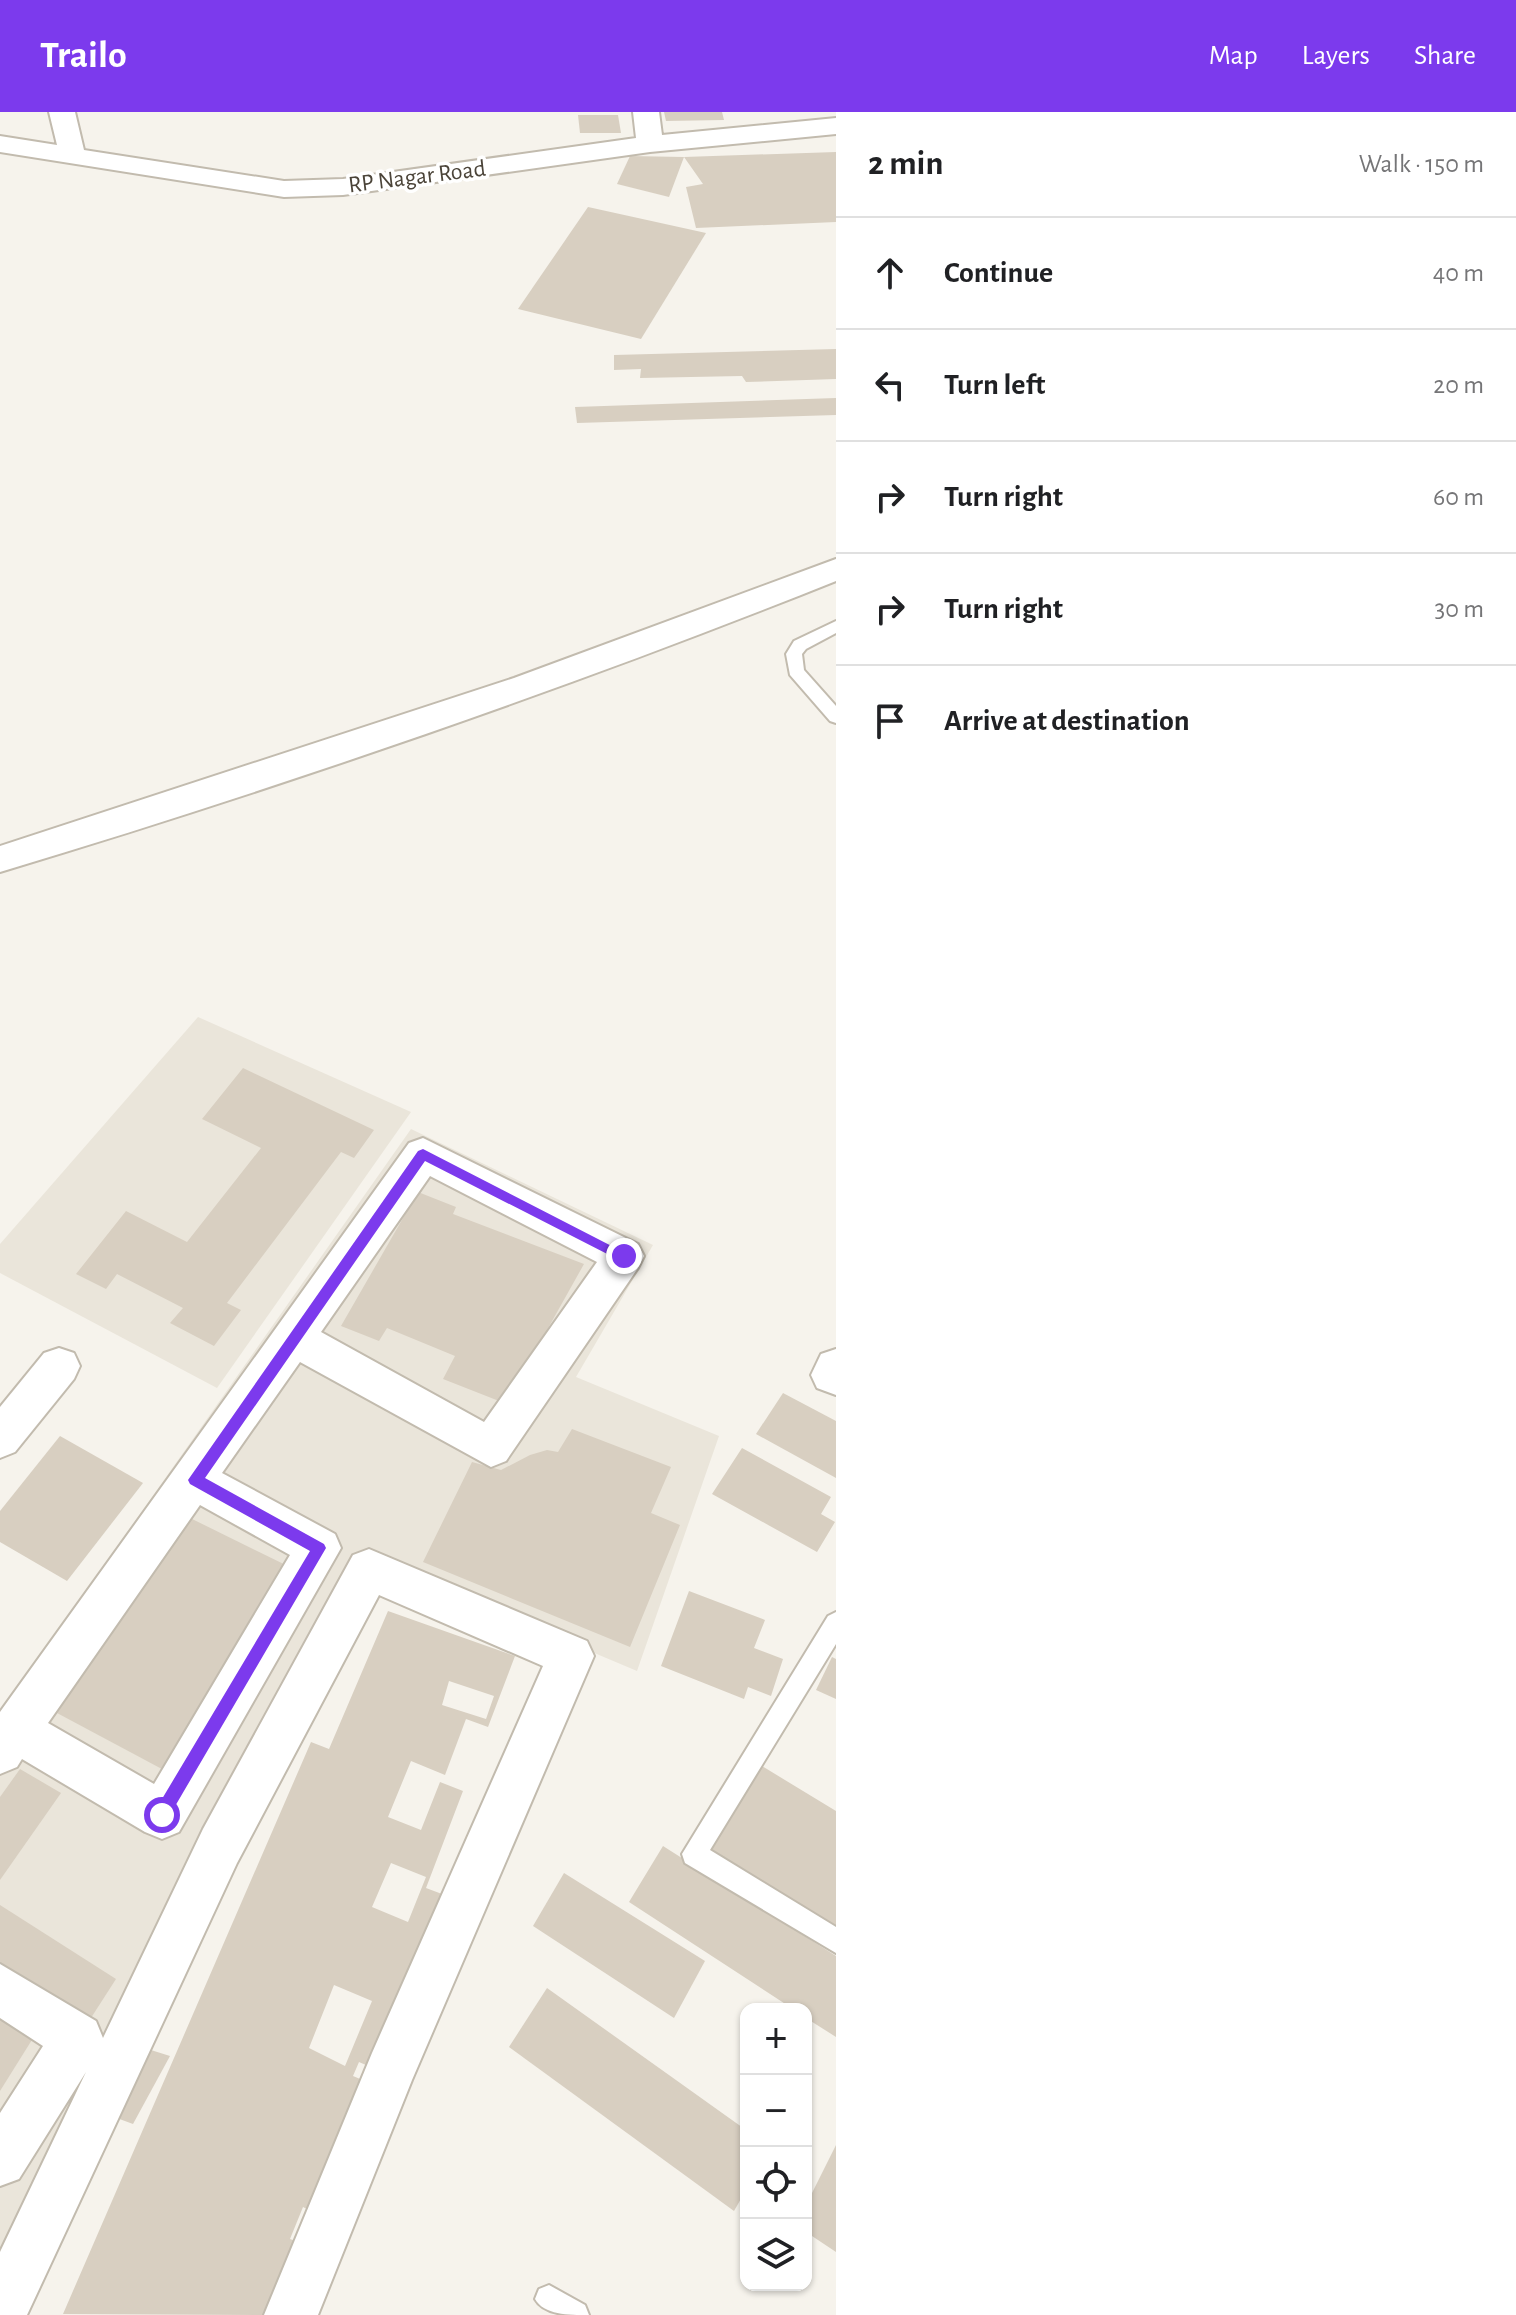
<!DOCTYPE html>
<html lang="en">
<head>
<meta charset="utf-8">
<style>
  body { margin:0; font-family:"Alegreya Sans",sans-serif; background:#f6f6f6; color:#202124 }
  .controls { position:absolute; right:24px; bottom:24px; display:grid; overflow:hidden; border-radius:16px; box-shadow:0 2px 6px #0004 }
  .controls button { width:72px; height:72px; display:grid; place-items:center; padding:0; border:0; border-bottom:2px solid #e0e0e0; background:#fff; color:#202124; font:40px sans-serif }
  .stop { position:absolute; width:24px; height:24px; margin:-18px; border:6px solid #7c3aed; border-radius:50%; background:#fff }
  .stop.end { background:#7c3aed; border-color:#fff; box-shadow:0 2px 8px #0008 }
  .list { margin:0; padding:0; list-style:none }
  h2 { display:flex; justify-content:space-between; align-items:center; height:104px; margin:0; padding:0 32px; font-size:34px }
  h2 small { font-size:26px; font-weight:400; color:#757577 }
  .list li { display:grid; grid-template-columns:52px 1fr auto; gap:24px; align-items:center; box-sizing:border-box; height:112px; padding:0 32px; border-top:2px solid #e0e0e0 }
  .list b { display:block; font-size:30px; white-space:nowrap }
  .list em { font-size:26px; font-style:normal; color:#757577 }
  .icon { flex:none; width:44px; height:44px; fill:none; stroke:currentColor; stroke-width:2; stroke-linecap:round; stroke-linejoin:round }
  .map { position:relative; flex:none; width:836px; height:2203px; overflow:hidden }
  header { display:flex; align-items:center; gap:48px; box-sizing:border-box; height:112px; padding:0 40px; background:#7c3aed; color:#fff }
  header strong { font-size:38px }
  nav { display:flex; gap:44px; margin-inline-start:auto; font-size:28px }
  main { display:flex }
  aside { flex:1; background:#fff }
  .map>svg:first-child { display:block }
  .residential { fill:#eae5da }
  .building { fill:#d8cfc1; fill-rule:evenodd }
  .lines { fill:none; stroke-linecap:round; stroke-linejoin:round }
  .service-casing { stroke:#c2bbae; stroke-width:4 }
  .minor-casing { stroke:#c2bbae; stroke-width:4 }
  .service { fill:#fff; fill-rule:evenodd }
  .minor { fill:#fff; fill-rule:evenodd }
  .route { fill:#7c3aed }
  .labels { text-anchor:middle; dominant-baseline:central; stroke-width:7; stroke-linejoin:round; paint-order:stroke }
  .far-street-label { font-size:24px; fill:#4b4439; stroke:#fff }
</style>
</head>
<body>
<header>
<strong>Trailo</strong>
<nav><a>Map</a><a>Layers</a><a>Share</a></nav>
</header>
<main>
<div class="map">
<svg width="836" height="2203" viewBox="0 0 836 2203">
  <rect width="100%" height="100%" fill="#f6f3ec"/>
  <g class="residential">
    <path d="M198,905L411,1000L217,1276L0,1161V1132Z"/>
    <path d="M411,1017L653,1133L576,1265L719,1324L637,1559L362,1443L0,2152V1601Z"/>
  </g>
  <g class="building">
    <path d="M664,0H722L724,8L666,9Z"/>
    <path d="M578,3H618L621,21H580Z"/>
    <path d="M836,40V110L696,116L686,75L703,72L684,45Z"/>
    <path d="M630,44L684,45L669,85L617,72Z"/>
    <path d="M588,95L706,121L641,227L518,197Z"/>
    <path d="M836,237V267L746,270L742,264L640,266L641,257L614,258V243Z"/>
    <path d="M836,286V303L577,311L575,295Z"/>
    <path d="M243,956L374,1018L354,1046L341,1040L227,1191L241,1198L214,1234L170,1211L183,1196L117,1162L106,1177L76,1162L126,1099L187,1130L261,1036L202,1007Z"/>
    <path d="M418,1080L456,1095L453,1102L584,1152L528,1252L499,1289L443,1267L455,1244L387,1216L379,1229L341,1214Z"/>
    <path d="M783,1281L836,1309V1366L756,1322Z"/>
    <path d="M572,1317L671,1355L651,1401L680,1413L630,1535L423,1450L472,1350L501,1358L530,1343L547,1338L558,1340Z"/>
    <path d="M60,1324L143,1371L67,1469L0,1430V1399Z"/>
    <path d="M742,1336L831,1385L821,1402L835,1410L817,1440L712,1382Z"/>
    <path d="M186,1404L300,1460L175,1664L57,1601Z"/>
    <path d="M689,1479L765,1508L754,1536L783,1547L771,1584L748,1575L744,1587L661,1554Z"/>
    <path d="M388,1499L515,1544L488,1615L466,1607L445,1663L411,1649L388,1705L421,1718L440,1670L463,1679L426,1776L442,1782L375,1957L359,1950L353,1964L365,1969L315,2101L303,2095L290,2127L301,2131L274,2203L63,2202L311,1630L329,1637ZM449,1569L494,1584L486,1607L442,1593ZM391,1751L426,1765L408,1810L372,1795ZM334,1873L372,1889L345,1954L309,1936Z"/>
    <path d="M832,1545L836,1547V1587L816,1578Z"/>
    <path d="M752,1648L836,1699V1818L702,1735Z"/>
    <path d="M20,1657L61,1681L0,1768V1685Z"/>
    <path d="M663,1734L836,1844V1925L806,1906V1897H793L629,1790Z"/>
    <path d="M564,1761L705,1849L674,1906L533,1814Z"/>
    <path d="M0,1793L116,1867L89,1909L0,1851Z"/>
    <path d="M547,1876L746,2018V2078L734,2099L509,1935Z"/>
    <path d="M0,1902L35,1923L0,1979Z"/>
    <path d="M135,1933L170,1944L133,2012L114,2005Z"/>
    <path d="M836,2033V2140L806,2120V2093Z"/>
  </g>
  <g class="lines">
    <g class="service-casing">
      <g id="service">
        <path d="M836,509V521L806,537L802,542L804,558L836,594V611L830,609L790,563L786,542L794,529Z"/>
        <path d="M836,1500V1532L710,1738L836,1815V1841L685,1751L682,1742L828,1504Z"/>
        <path d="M549,2173L585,2193L589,2203C568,2203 544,2203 535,2187L539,2177Z"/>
      </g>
    </g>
    <g class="minor-casing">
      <g id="minor">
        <path d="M49,0H75L84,38L284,69L343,67L636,26L633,0H659L662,23L836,6V22L650,40L343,83L284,85L0,40V24L57,33Z"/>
        <path d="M836,447V469C563,578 282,675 0,760V734L514,566Z"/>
        <path d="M423,1026L638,1132L644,1144L638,1156L506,1349L491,1355L300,1250L222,1361L335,1422L341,1436L179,1720L162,1727L145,1720L22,1647L17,1655L0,1662V1600L409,1031ZM430,1064L597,1150L484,1310L321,1220ZM200,1393L290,1443L154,1672L48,1611Z"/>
        <path d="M59,1236L74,1241L80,1254L74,1267L15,1340L0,1346V1295L44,1241Z"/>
        <path d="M836,1237V1283L817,1276L811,1263L821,1242Z"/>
        <path d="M369,1437L587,1529L594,1544L412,1968L318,2203H264L372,1941L543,1554L379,1483L237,1751L27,2203H0V2140L86,1960L19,2067L0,2074V2001L43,1934L0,1906V1852L96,1909L103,1926L203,1717L353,1443Z"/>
      </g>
    </g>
    <use href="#service" class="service"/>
    <use href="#minor" class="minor"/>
  </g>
  <path class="route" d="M423,1037L631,1144L624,1150L619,1148L425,1049L205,1366L324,1432L326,1436L167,1708L162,1710L156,1708V1697L310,1439L190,1372L188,1368L418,1039Z"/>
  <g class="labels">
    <g class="far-street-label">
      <text transform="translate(417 65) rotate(-7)">RP Nagar Road</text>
    </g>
  </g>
</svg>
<div class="controls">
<button>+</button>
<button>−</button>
<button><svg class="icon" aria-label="locate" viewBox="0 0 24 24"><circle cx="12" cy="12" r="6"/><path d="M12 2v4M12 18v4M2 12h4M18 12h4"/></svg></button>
<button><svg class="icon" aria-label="layers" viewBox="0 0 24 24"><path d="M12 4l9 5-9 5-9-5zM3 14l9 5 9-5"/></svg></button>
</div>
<div class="stop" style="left:162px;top:1703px"></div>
<div class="stop end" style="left:624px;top:1144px"></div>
</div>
<aside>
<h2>2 min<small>Walk · 150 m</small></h2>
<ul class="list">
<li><svg class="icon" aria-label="ahead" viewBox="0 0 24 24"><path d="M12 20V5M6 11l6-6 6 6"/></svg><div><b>Continue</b></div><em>40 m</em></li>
<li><svg class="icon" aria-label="left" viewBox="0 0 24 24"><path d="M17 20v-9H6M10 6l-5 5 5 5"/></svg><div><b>Turn left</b></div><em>20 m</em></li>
<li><svg class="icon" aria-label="right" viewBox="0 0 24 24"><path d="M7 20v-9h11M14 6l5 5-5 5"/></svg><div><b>Turn right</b></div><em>60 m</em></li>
<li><svg class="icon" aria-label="right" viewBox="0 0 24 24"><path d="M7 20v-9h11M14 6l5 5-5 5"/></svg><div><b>Turn right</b></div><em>30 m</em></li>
<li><svg class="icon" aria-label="arrive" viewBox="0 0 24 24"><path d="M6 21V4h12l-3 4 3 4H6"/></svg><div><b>Arrive at destination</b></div></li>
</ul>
</aside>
</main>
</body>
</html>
